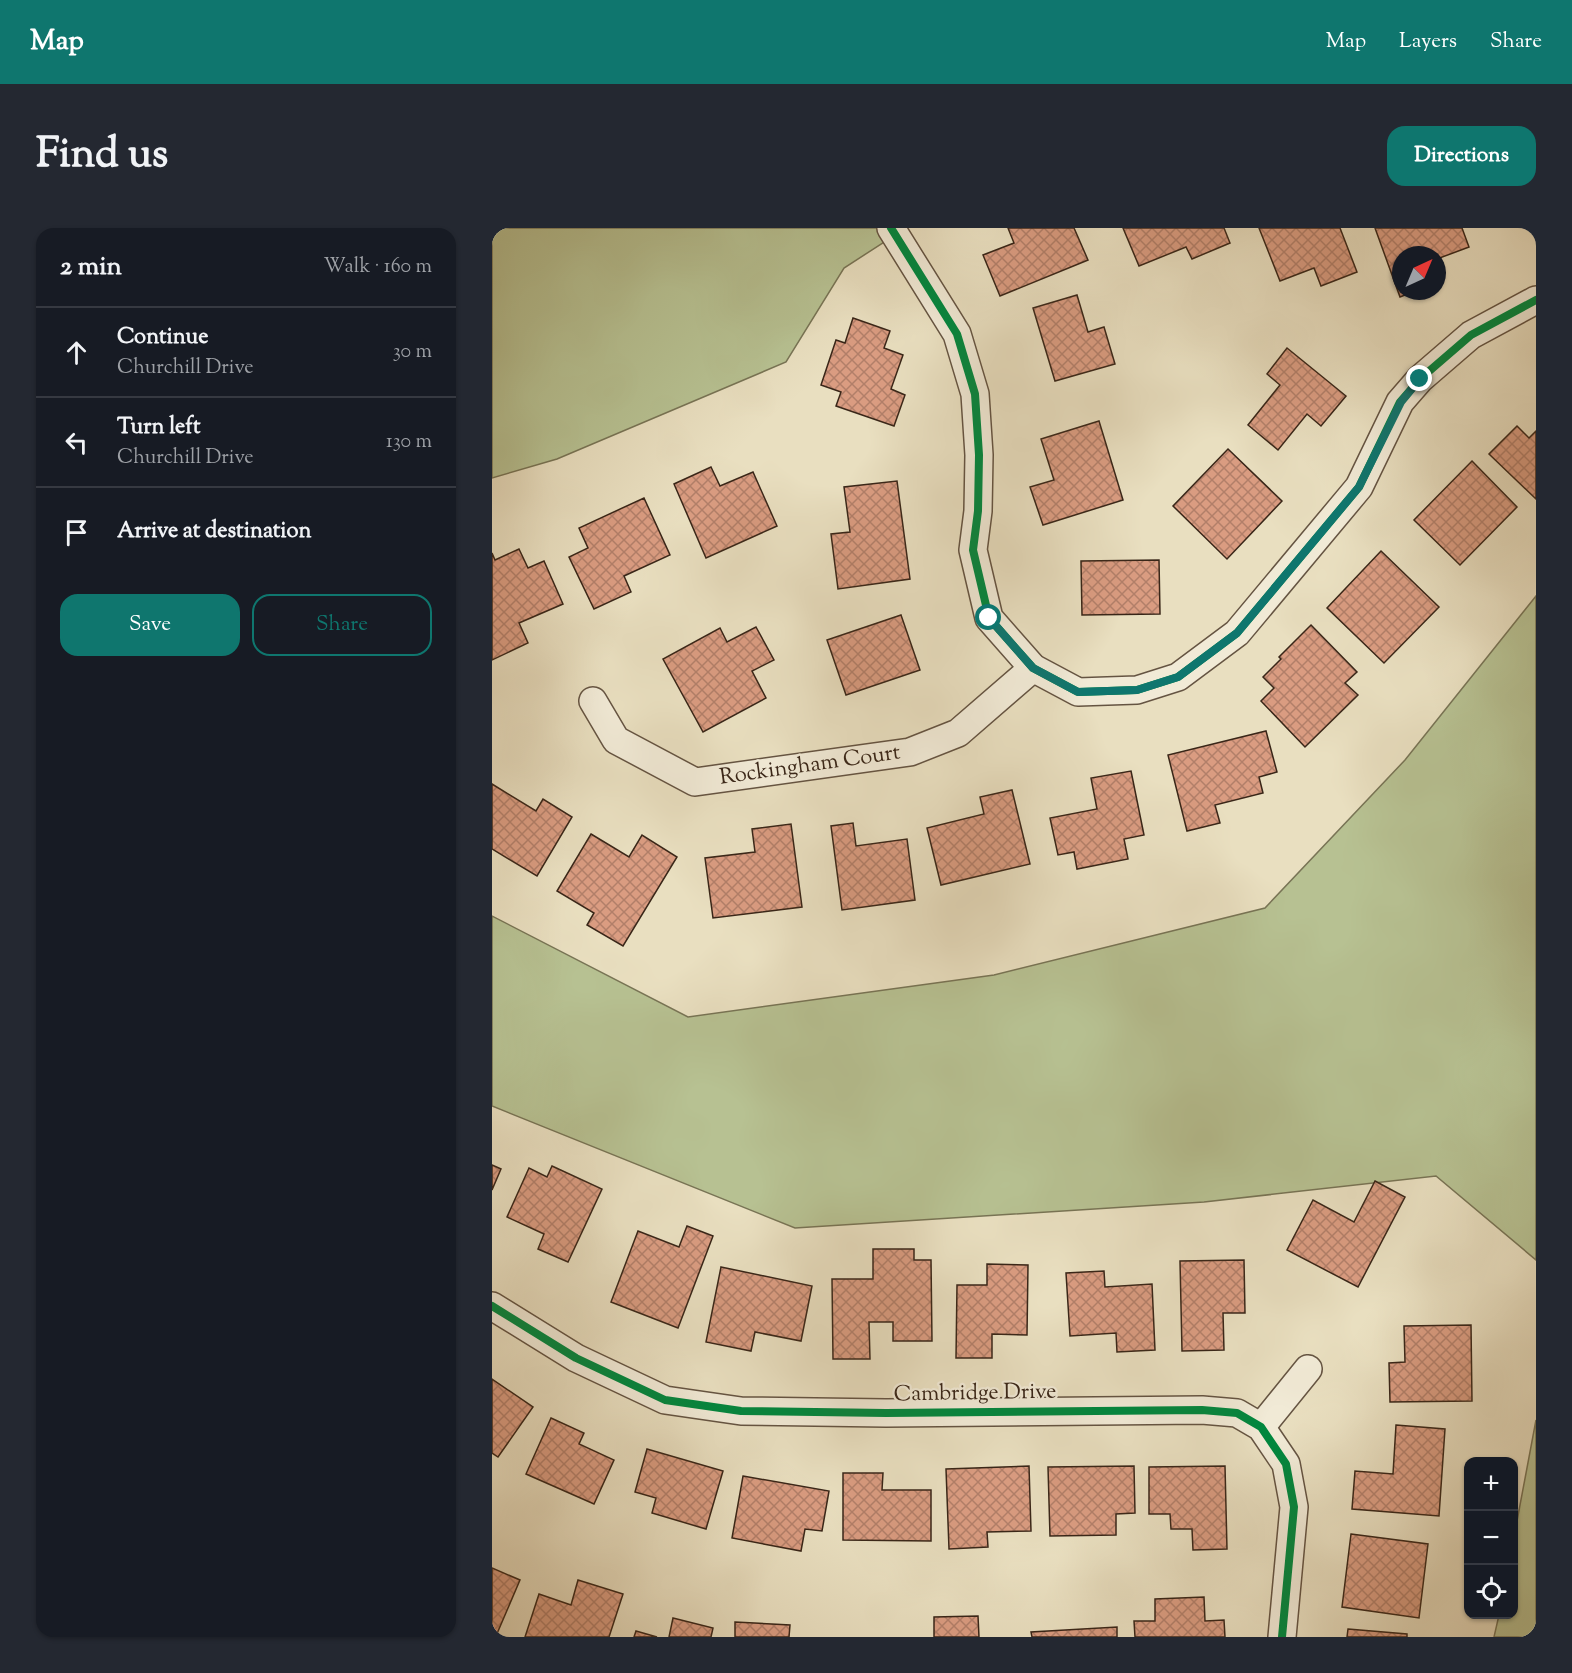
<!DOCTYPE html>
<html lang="en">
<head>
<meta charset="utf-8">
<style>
  body { margin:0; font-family:"Sorts Mill Goudy",serif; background:#242831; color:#f1f3f6 }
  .controls { position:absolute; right:18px; bottom:18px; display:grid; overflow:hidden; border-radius:12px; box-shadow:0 2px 4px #0004 }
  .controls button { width:54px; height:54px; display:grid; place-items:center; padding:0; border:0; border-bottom:2px solid #363941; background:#171b24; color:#f1f3f6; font:30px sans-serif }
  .compass { position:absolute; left:900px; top:18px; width:54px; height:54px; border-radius:50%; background:#171b24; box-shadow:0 2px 4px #0004; rotate:44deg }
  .stop { position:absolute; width:18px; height:18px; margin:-14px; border:4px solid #0f766e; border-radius:50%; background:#fff }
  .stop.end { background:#0f766e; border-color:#fff; box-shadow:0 2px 6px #0008 }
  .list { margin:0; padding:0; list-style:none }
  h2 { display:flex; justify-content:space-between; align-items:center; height:78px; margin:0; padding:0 24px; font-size:26px }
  h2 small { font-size:20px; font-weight:400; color:#9ea1a6 }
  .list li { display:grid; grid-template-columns:39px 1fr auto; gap:18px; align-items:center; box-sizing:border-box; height:90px; padding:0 24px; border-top:2px solid #363941 }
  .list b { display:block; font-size:22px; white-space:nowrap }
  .list p { margin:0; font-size:20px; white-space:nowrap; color:#9ea1a6 }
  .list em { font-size:20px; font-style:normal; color:#9ea1a6 }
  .actions { display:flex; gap:12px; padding:18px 24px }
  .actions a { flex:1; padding:14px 0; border:2px solid #0f766e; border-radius:18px; text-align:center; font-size:21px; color:#0f766e }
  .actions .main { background:#0f766e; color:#fff }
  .icon { flex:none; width:33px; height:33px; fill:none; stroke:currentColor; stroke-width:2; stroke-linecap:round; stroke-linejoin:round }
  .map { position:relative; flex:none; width:1044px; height:1409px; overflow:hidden; border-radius:18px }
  header { display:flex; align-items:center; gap:36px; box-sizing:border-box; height:84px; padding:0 30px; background:#0f766e; color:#fff }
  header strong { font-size:28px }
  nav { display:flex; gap:33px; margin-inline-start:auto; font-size:21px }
  .intro { display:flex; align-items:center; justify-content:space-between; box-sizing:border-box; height:144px; padding:0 36px }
  h1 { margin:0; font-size:42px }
  .button { padding:15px 27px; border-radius:18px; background:#0f766e; color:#fff; font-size:21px; font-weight:700 }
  main { display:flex; gap:36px; padding:0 36px }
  aside { flex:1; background:#171b24; border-radius:18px; box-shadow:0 2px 4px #0004 }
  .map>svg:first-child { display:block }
  .green { fill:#b7c192; stroke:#787455; stroke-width:1.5 }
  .building { fill:url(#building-cross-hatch); stroke:#392618; stroke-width:1.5 }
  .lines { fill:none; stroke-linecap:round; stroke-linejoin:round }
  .minor-casing { stroke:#655442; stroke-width:30 }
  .minor { stroke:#f1ead6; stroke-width:27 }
  .cycleway-casing { stroke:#f1ead6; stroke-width:11 }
  .cycleway { stroke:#00873e; stroke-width:8 }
  .route { stroke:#0f766e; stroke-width:8 }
  .labels { text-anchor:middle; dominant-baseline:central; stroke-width:4.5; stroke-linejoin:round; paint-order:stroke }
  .street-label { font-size:22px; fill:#392618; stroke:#f1ead6 }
</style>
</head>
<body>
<header>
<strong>Map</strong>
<nav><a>Map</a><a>Layers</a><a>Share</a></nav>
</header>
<div class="intro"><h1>Find us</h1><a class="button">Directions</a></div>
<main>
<aside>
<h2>2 min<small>Walk · 160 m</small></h2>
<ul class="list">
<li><svg class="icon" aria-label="ahead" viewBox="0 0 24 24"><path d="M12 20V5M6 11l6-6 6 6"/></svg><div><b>Continue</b><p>Churchill Drive</p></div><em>30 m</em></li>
<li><svg class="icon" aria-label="left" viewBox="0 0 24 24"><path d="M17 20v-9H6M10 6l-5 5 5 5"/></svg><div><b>Turn left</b><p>Churchill Drive</p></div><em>130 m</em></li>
<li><svg class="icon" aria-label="arrive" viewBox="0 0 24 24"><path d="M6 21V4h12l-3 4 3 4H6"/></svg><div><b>Arrive at destination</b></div></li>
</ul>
<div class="actions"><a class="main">Save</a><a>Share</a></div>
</aside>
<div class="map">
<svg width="1044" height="1409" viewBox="0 0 1044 1409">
  <defs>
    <pattern id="building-cross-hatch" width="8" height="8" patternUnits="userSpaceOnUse" patternTransform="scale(1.5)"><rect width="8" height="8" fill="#da9c81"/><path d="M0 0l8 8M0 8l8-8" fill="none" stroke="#b27f69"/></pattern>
  </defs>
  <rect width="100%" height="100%" fill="#e9dfc0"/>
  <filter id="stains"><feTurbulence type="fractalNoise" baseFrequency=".00333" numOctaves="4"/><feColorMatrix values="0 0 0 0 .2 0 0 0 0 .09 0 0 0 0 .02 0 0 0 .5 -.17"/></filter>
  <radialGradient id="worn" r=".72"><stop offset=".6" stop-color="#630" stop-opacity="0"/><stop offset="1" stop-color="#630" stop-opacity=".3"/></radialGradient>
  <g class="green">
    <path d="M0,0H414L352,40L294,134L65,231L0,250Z"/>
    <path d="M1044,368V1032L944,948L712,974L303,1000L0,878V688L196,789L502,747L773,680L913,532Z"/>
    <path d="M1044,1192V1409H1002L1007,1387L1022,1386V1309Z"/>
  </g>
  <g class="building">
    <path d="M516,0H582L596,32L508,68L491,27L522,15Z"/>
    <path d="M631,0H732L738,15L700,31L694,19L647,38Z"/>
    <path d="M767,0H848L865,44L829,58L822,40L788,53Z"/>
    <path d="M883,0H970L977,19L945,31V27H909V63H923L908,69Z"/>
    <path d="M585,67L596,104L612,99L623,136L563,153L541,80Z"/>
    <path d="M361,90L398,103L392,120L411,127L399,161L413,167L402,198L344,178L349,164L329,157L344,112L353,115Z"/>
    <path d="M795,120L854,168L829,198L815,186L786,222L756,197L788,157L775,146Z"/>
    <path d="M607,193L631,272L551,297L538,259L562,252L549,211Z"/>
    <path d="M1025,198L1037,210L1044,203V271L997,226Z"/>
    <path d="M736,221L790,273L735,331L681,278Z"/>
    <path d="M980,233L1025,279L968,337L922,292Z"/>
    <path d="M219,239L228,258L261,244L285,298L214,330L182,256Z"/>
    <path d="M405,253L418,351L346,361L339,306L358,304L352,259Z"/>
    <path d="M152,270L178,327L132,348L139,364L102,381L77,329L96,320L87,300Z"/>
    <path d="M27,321L36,340L52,333L71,376L27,395L36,415L0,432V325L3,332Z"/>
    <path d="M889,323L947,379L892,435L835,380Z"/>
    <path d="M667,332L668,386L590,387L589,333Z"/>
    <path d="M409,387L428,442L354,467L335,412Z"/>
    <path d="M819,397L865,444L853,455L866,467L813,519L769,473L782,460L771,449L789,431L787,429Z"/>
    <path d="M264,399L282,432L260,443L274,470L211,504L171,431L228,400L235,414Z"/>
    <path d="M774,503L785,544L767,549L771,565L723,577L728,595L695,603L676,527Z"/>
    <path d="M639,543L652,607L632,611L636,631L585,641L582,624L566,627L558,590L605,581L599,550Z"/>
    <path d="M0,556L44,583L51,571L80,589L45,648L0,621Z"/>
    <path d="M520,562L538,636L449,657L435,600L492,586L488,569Z"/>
    <path d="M361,595L364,618L415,611L423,672L350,682L339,598Z"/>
    <path d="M299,596L310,679L221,690L213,630L263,624L260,601Z"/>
    <path d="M99,606L137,629L150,607L185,629L131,718L95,697L102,685L65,663Z"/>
    <path d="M0,937L9,941L0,962Z"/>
    <path d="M60,938L110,961L76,1034L46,1021L52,1006L15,989L37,940L55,949Z"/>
    <path d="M883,953L913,969L866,1059L795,1022L821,972L862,994Z"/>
    <path d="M195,998L221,1008L186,1100L119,1074L146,1003L187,1019Z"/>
    <path d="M381,1021H422V1032H439L440,1113H401V1094H377L378,1131H341L340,1051H381Z"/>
    <path d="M752,1032L753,1085H731L732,1122L690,1123L688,1033Z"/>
    <path d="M495,1036L536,1037L535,1107L500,1106V1130H464L465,1057H495Z"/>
    <path d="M229,1039L320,1058L309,1113L263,1104L259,1123L214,1114Z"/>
    <path d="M612,1043L613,1059L660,1056L663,1122L625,1124L624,1105L578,1108L574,1045Z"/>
    <path d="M979,1097L980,1173L898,1174L897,1135L913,1134L912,1098Z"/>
    <path d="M0,1151L41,1179L6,1229L0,1225Z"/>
    <path d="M59,1190L92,1205L87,1216L122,1232L102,1276L34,1246Z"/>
    <path d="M904,1197L953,1201L947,1288L860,1281L863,1243L901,1246Z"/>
    <path d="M155,1221L231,1243L214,1301L160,1285L164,1270L143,1264Z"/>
    <path d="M537,1238L539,1303L495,1304L496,1319L457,1321L454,1241Z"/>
    <path d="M642,1238L643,1285L624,1286V1307L558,1308L556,1239Z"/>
    <path d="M733,1238L735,1321L701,1322L700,1301H679L678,1286H657V1239Z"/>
    <path d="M351,1245H391L390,1262H439V1313L351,1312Z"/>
    <path d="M251,1248L337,1263L330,1303L313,1301L309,1323L240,1310Z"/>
    <path d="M859,1306L936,1316L927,1390L850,1379Z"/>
    <path d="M0,1340L28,1352L4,1408L0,1406Z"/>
    <path d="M86,1352L131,1366L117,1409H33L47,1366L79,1377Z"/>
    <path d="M712,1369L713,1393L732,1392L733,1409H643L642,1393H663V1371Z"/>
    <path d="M486,1388L487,1409H442V1389Z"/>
    <path d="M181,1390L221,1400L219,1409H177Z"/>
    <path d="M243,1394L298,1397L297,1409H243Z"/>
    <path d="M625,1399V1409H540L539,1404Z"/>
    <path d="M856,1401L915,1406V1409H855Z"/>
    <path d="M144,1403L165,1409H142Z"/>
  </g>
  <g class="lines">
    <g class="minor-casing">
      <g id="minor">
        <path d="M399,0L465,106L483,166L487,227L486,283L481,322L497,390L541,440L586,464L645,462L686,449L745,405L867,259L908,174L928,151L979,107L1044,72"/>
        <path d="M101,473L124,512L203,554L418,524L466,505L541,440"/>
        <path d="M0,1078L84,1130L173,1172L249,1183L394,1185L710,1182L745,1185L769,1199L794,1236L802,1279L790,1409"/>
        <path d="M769,1199L816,1141"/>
      </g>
    </g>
    <use href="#minor" class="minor"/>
    <g class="cycleway-casing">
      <g id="cycleway">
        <path d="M399,0L465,106L483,166L487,227L486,283L481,322L497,390L541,440L586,464L645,462L686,449L745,405L867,259L908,174L928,151L979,107L1044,72"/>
        <path d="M0,1078L84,1130L173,1172L249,1183L394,1185L710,1182L745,1185L769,1199L794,1236L802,1279L790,1409"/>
      </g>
    </g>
    <use href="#cycleway" class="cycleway"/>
  </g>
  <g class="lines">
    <path class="route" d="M497,390L541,440L586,464L645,462L686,449L745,405L867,259L909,174L928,151"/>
  </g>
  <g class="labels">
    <g class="street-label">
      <text transform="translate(318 538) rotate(-8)">Rockingham Court</text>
      <text transform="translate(483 1166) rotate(-1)">Cambridge Drive</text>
    </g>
  </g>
  <rect width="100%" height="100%" filter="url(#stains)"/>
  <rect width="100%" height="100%" fill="url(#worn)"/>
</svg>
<div class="controls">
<button>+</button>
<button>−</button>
<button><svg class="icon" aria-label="locate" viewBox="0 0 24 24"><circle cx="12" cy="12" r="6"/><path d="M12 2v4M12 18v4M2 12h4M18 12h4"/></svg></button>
</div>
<svg class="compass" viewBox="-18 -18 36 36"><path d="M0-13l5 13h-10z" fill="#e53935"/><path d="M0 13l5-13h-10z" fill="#9ea1a6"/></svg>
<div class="stop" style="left:497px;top:390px"></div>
<div class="stop end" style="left:928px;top:151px"></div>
</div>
</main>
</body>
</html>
